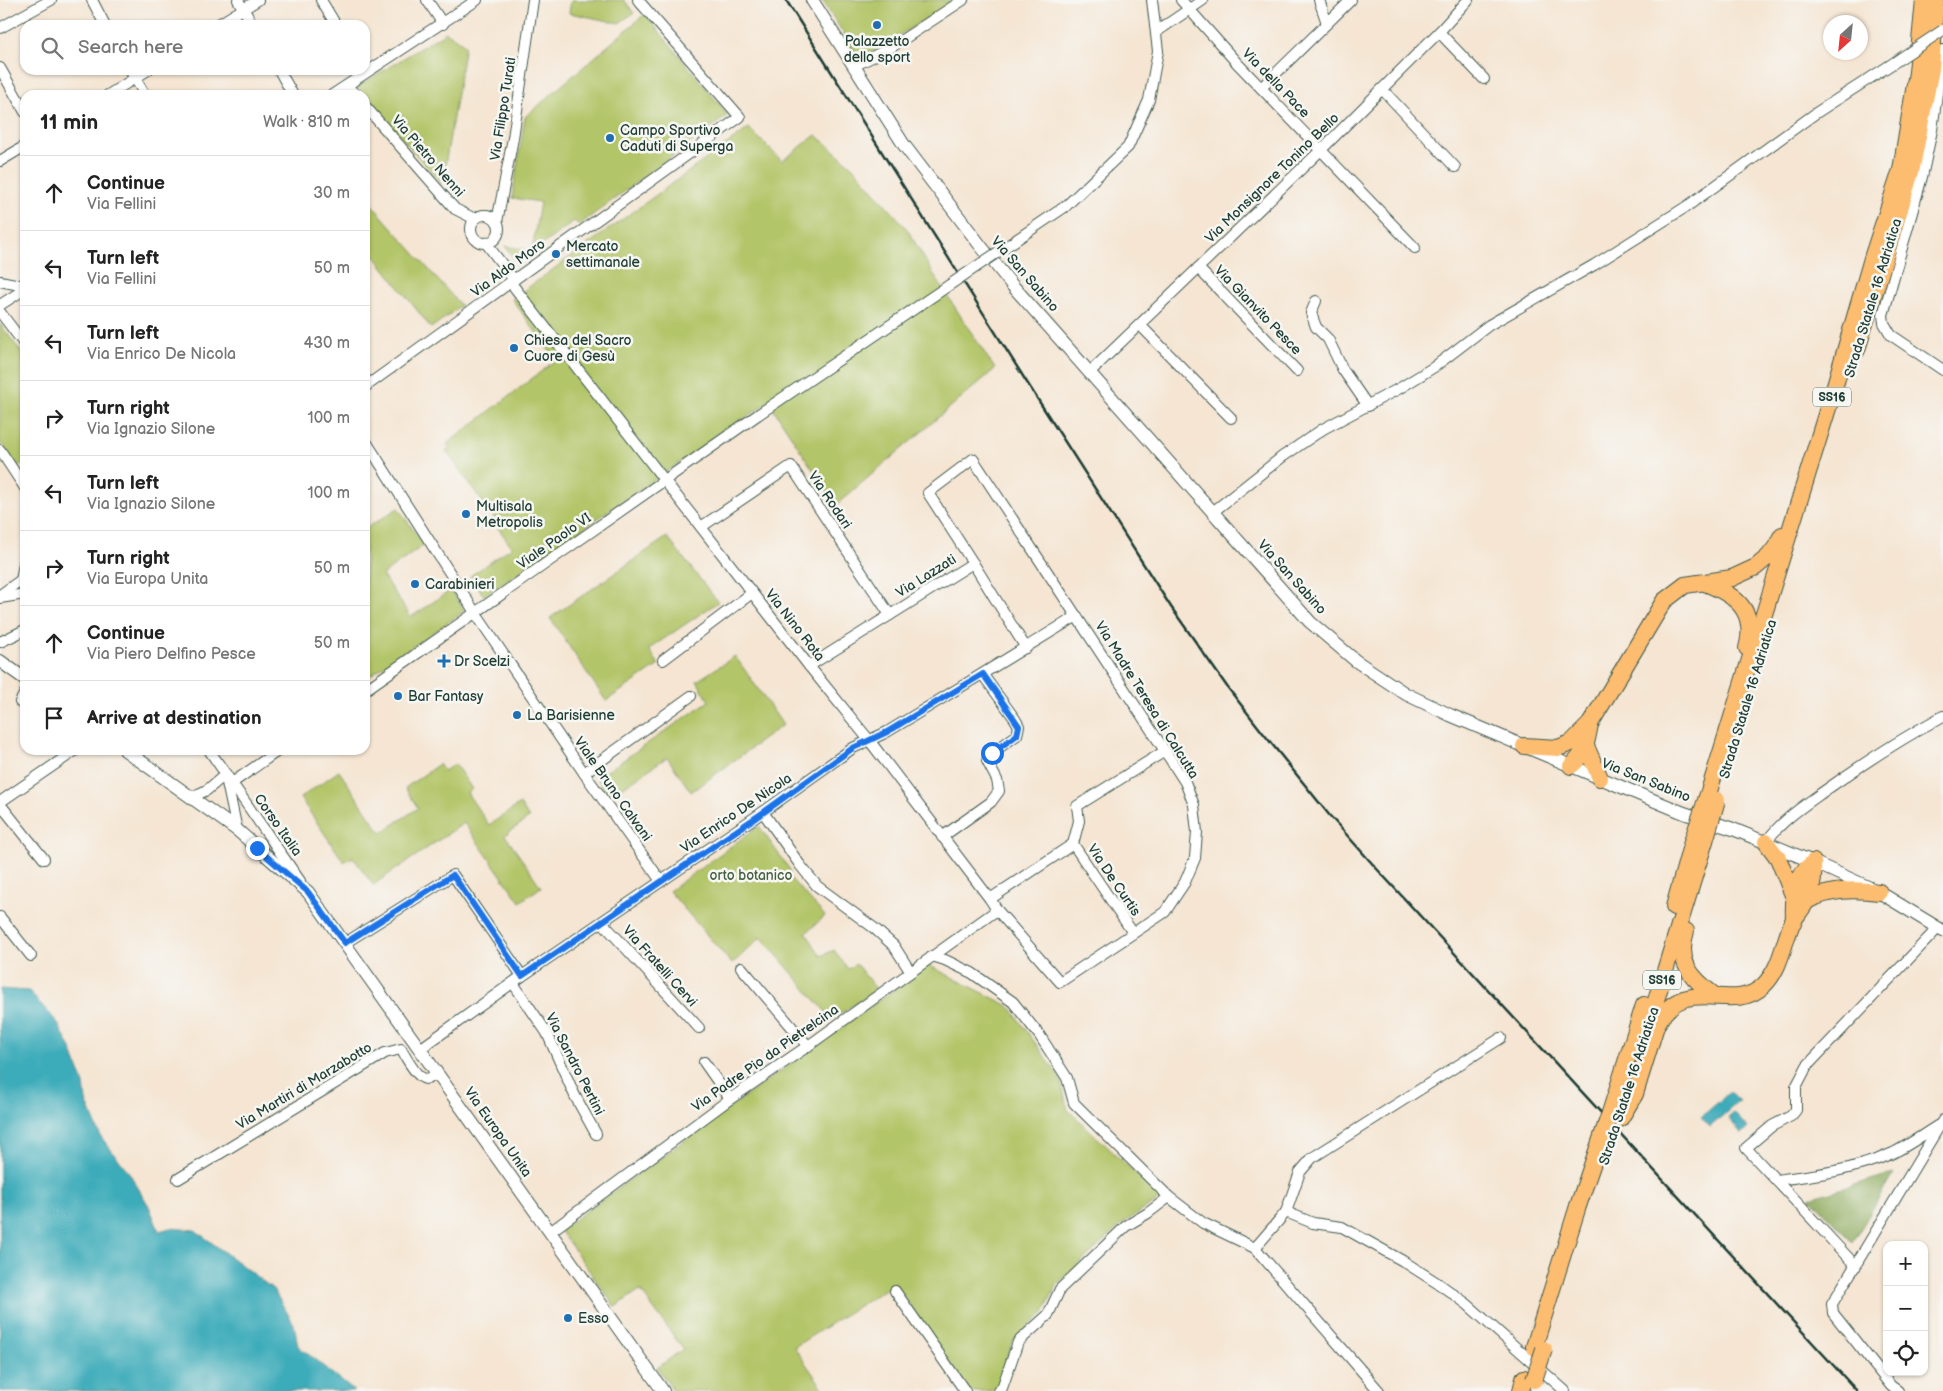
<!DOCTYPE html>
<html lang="en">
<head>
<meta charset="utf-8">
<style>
  body { margin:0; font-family:"Balsamiq Sans",sans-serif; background:#f6f6f6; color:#222 }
  .controls { position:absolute; right:15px; bottom:15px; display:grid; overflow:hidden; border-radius:10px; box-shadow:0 1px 4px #0004 }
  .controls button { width:45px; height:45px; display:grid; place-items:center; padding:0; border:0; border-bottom:1px solid #e0e0e0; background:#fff; color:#222; font:25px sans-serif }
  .compass { position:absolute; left:1823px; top:15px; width:45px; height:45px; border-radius:50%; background:#fff; box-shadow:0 1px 4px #0004; rotate:207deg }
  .stop { position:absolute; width:15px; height:15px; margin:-11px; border:4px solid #1a73e8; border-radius:50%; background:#fff }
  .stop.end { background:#1a73e8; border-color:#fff; box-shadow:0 1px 5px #0008 }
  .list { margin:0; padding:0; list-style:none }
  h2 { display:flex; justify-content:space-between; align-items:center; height:65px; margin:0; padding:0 20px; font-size:21px }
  h2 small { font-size:16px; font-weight:400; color:#767676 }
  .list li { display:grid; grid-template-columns:32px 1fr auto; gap:15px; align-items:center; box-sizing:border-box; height:75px; padding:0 20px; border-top:1px solid #e0e0e0 }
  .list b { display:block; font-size:19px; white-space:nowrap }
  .list p { margin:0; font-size:16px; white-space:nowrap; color:#767676 }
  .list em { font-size:16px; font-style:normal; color:#767676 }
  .icon { flex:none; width:28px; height:28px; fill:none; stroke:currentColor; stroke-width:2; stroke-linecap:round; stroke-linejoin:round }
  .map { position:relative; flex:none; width:1943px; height:1391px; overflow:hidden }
  .search { position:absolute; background:#fff; box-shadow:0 1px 4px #0004; left:20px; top:20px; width:350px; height:55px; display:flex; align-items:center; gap:12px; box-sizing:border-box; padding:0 18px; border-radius:15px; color:#767676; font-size:19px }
  .panel { position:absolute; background:#fff; box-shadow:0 1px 4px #0004; left:20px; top:90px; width:350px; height:665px; border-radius:15px }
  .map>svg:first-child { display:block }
  .green { fill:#b2c568; stroke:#68814e }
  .forest { fill:#8daa5c; stroke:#567448 }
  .water { fill:#3dacba; stroke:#2e7477 }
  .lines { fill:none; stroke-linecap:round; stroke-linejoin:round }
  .minor-casing { stroke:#3f564c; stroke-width:12 }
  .tertiary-casing { stroke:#3f564c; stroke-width:14 }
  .trunk-casing { stroke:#3f564c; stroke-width:18 }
  .minor { stroke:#fff; stroke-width:10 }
  .tertiary { stroke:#fff; stroke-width:12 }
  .trunk { stroke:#fcbd6f; stroke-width:16 }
  .rail { stroke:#1f3d34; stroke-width:2.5 }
  .minor-bridge-casing { stroke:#3f564c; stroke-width:12; stroke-linecap:butt }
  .trunk-bridge-casing { stroke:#3f564c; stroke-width:18; stroke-linecap:butt }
  .minor-bridge { stroke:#fff; stroke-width:10 }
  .trunk-bridge { stroke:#fcbd6f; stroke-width:16 }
  .route { stroke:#1a73e8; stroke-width:6 }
  .poi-dot { fill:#1f6fb2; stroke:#f6f6f2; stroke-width:2 }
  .labels { text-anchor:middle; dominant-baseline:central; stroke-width:5; stroke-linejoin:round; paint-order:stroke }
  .shield { fill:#f6f6f2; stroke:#60746d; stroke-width:1 }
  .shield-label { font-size:12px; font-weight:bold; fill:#1f3d34 }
  .poi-label { font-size:14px; fill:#1f3d34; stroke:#f6f6f2; text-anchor:start }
  .street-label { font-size:14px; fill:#1f3d34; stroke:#f6f6f2 }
  .park-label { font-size:14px; fill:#445f41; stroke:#f6f6f2 }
</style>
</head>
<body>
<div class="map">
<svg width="1943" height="1391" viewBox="0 0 1943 1391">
  <rect width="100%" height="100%" fill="#f6f6f2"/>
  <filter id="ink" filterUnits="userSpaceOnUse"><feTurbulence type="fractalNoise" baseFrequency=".02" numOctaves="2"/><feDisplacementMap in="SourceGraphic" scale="10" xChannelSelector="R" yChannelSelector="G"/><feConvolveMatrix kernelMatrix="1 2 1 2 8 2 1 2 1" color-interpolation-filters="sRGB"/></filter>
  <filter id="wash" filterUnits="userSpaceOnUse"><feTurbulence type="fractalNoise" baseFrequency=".0096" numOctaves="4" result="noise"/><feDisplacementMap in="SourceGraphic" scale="20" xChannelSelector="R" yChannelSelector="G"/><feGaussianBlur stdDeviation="1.12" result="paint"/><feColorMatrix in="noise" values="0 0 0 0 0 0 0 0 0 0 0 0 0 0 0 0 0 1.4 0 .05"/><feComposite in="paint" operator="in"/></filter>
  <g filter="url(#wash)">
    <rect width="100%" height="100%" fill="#f5e5d2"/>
    <g class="green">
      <path d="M571,0H624L634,13L619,23L569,13Z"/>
      <path d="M822,0H956L876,50L858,56Z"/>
      <path d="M645,14L728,115L579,225L574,221L518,263L505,246L532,251L540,202L512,198L525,117Z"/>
      <path d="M446,32L465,45L442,184L357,87Z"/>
      <path d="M749,128L782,161L816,135L854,168L907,229L934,275L995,369L836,505L769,402L484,596L470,576L512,547L493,521L495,519L446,451L450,448L447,444L556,360L512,299Z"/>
      <path d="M365,197L461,306L431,328L365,244Z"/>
      <path d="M0,324L25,357V461L17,467L0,442Z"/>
      <path d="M398,508L424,545L382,575L411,617L451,590L465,611L365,679V529Z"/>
      <path d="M667,537L718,602L649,649L659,665L606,701L550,618Z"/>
      <path d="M735,656L783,725L691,792L667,757L609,797L597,778L709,701L697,681Z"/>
      <path d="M439,764L444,771L455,764L472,789L467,793L489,825L520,804L529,818L505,835L541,887L520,902L464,823L373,885L353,857L344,862L300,798L339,771L381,833L418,808L405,788Z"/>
      <path d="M759,826L790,870V878L825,916L806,933L821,956L834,950L848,969L856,964L877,990L832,1019L761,937L732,964L669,891Z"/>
      <path d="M928,965L1009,1006L1060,1078L1068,1110L1162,1198L1125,1222L1056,1285L1044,1313L1013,1341L998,1387L991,1391H969L895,1283L794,1347L825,1391H674L657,1368L683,1349L640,1290L615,1307L560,1230Z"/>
    </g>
    <path class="forest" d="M1894,1173L1853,1242L1810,1198Z"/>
    <g class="water">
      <path d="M0,989L29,991L57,1022L71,1049L84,1084L86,1101L101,1137L128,1171L149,1206L159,1231L170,1228L195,1230L273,1289L294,1324L298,1346L354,1391H0Z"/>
      <path d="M1730,1092L1739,1101L1710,1127L1701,1117Z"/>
      <path d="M1734,1113L1748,1128L1742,1134L1728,1118Z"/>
    </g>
  </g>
  <g filter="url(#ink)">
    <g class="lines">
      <g class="minor-casing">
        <g id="minor">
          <path d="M92,0L105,25"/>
          <path d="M238,0L253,25"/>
          <path d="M321,0L336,25"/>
          <path d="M427,0L443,24"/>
          <path d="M1181,0L1237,63L1415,248"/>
          <path d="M1319,0L1327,23"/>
          <path d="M217,25L258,0"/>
          <path d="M0,28L51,0"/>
          <path d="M1156,32L1203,0"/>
          <path d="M1439,32L1484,79"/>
          <path d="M1943,50L1932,130L1922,177L1883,315L1884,323L1891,335L1943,370"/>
          <path d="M854,66L890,48L963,0"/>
          <path d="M0,68L25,112"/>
          <path d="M130,70L145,95"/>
          <path d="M279,70L293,95"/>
          <path d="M347,86L356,95"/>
          <path d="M1261,88L1351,0"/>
          <path d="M1382,89L1455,167"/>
          <path d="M108,95L148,70"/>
          <path d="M332,95L477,0"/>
          <path d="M365,106L455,209L475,219"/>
          <path d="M0,161L25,146"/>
          <path d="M1066,206L1128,147L1149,100L1158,51L1152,0"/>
          <circle cx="485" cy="229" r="14"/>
          <path d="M497,222L513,138L533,0"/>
          <path d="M486,243L514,280"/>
          <path d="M1198,268L1297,371"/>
          <path d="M0,281L25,286"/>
          <path d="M511,283L809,666L869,740L990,899L997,910L1060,982L1165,912L1185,882L1195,858L1197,832L1194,805L1185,782L1165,751L973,459L928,493L973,563"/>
          <path d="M1316,301L1311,313L1316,327L1328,339L1343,370L1368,406"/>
          <path d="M0,305L25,289"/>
          <path d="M0,312L25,345"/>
          <path d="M1140,325L1231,418"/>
          <path d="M1090,372L1321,150L1439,32L1468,0"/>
          <path d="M365,387L740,117L638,0"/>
          <path d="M365,440L476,614L584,773L661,881"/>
          <path d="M0,450L25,488"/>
          <path d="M1214,511L1282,457L1323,429L1400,388L1434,367L1489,325L1594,265L1689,205L1816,113L1895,62"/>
          <path d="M701,527L791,466L890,615"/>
          <path d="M21,580L25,559"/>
          <path d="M0,595L25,577"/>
          <path d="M0,598L25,594"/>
          <path d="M0,642L25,630"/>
          <path d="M663,660L752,593"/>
          <path d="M809,666L973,563L1026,648"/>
          <path d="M365,690L759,414"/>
          <path d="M25,693L20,702L25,707"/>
          <path d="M209,750L300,881"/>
          <path d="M584,773L691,696"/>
          <path d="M226,778L237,830"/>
          <path d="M232,783L279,750"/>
          <path d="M192,797L207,790L226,774"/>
          <path d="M0,802L76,750"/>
          <path d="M0,804L44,859"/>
          <path d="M763,812L800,865L817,886L874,928L894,946L910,971"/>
          <path d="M942,837L991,802L999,791L997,780L987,761L992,753L1017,735L1019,726L1015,719L983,675"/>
          <path d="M1766,842C1781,821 1802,807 1823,792C1862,764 1901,739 1943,716"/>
          <path d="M1073,844L1133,933"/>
          <path d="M990,899L1073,844L1079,821L1077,806L1165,751"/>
          <path d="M0,917L31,956"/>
          <path d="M602,922L699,1028"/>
          <path d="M345,943L453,875L522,976"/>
          <path d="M932,956L945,960L972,973L1013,1002L1040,1036L1067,1078L1074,1103L1169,1197L1203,1223L1255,1248L1379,1391"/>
          <path d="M741,967L808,1046"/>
          <path d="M513,983L547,1033L575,1096L596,1134"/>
          <path d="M420,1049L522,976L763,812L853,748L887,732L1077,616"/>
          <path d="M704,1062L730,1099"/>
          <path d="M178,1179L385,1053L401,1049C405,1056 416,1076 423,1078C428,1081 433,1076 437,1073"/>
          <path d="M1776,1180C1817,1175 1855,1170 1893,1153C1909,1145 1924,1134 1939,1125"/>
          <path d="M1286,1212L1300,1172L1312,1158L1501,1038"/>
          <path d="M550,1232L730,1099L808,1046L997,910"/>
          <path d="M1255,1248L1286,1212L1313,1223L1342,1227L1403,1261L1442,1286L1467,1304L1565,1391"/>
          <path d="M1856,1266L1746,1148L1772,1126L1791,1116L1796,1110V1087L1807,1066L1938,928"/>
          <path d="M895,1291L965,1391"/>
          <path d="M998,1391L1002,1388L1018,1342L1048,1315L1060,1289L1126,1226L1148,1213L1169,1197"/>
          <path d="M1898,1391L1891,1386L1833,1313L1832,1304L1943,1120"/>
        </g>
      </g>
      <g class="tertiary-casing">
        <g id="tertiary">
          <path d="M812,0L904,145L980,245L1012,285L1310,622L1356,661L1406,694L1450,715L1600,778L1684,813L1733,829L1813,862L1879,892L1943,931"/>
          <path d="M0,661L25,679"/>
          <path d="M125,750L237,830L308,892L663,1391"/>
        </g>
      </g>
      <g class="trunk-casing">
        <g id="trunk">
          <path d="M1857,350L1911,172L1931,69L1936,0"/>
          <path d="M1705,583C1736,595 1757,611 1747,648"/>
          <path d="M1524,746L1558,748L1571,743L1590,724L1664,601L1685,585L1732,578L1756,567L1769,556L1776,547L1782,535"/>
          <path d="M1586,746L1600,778"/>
          <path d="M1571,766C1585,755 1587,741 1590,724"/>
          <path d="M1710,788L1833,392L1873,255L1901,170L1917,72L1924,0"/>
          <path d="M1766,842L1778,858L1793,895"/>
          <path d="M1807,901C1830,889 1853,889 1879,892"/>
          <path d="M1674,907L1692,842"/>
          <path d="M1794,921C1793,897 1794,878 1813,862"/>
          <path d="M1686,931C1676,962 1691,978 1715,996"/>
          <path d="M1648,1026L1705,841"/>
          <path d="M1610,1113L1644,1005"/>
          <path d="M1620,1119L1635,1094L1656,1026C1684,970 1731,1016 1763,986C1781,969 1783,943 1793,921C1797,915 1802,909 1806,902C1813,890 1814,876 1813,862"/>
          <path d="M1534,1347L1578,1206"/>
          <path d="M1521,1391L1524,1378"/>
        </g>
      </g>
      <use href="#minor" class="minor"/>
      <use href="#tertiary" class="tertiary"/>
      <use href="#trunk" class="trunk"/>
      <path class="rail" d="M786,0L1026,381L1171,607L1228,688L1263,733L1330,816L1377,869L1857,1391"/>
      <g class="minor-bridge-casing">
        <g id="minor-bridge">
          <path d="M1895,62L1943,30"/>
          <path d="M759,414L1066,206"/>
        </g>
      </g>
      <g class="trunk-bridge-casing">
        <g id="trunk-bridge">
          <path d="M1705,841L1717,800"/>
          <path d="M1692,842L1710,788"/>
          <path d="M1578,1206L1610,1113"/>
          <path d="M1534,1380L1544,1349"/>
        </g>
      </g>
      <use href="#minor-bridge" class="minor-bridge"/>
      <use href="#trunk-bridge" class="trunk-bridge"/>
    </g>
  </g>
  <g class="lines" filter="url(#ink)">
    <path class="route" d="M257,848L308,892L345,943L453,875L522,976L764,812L853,748L887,732L983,674L1019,726L1017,735L992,753"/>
  </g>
  <g class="poi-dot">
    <circle cx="877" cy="25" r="5"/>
    <circle cx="610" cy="138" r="5"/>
    <circle cx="556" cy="254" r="5"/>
    <circle cx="514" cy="348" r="5"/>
    <circle cx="466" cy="514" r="5"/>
    <circle cx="415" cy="584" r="5"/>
    <path d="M441.5 653.5h5v5h5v5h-5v5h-5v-5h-5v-5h5z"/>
    <circle cx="398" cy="696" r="5"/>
    <circle cx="517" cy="715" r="5"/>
    <circle cx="568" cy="1318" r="5"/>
  </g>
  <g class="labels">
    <g class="shield">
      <rect x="1813" y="387.5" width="38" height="19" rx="4"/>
      <rect x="1643" y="970.5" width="38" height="19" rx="4"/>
    </g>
    <g class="shield-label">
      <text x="1832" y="397">SS16</text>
      <text x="1662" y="980">SS16</text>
    </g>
    <g class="poi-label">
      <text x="877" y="41" text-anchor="middle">Palazzetto<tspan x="877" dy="16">dello sport</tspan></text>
      <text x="620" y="130">Campo Sportivo<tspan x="620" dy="16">Caduti di Superga</tspan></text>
      <text x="566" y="246">Mercato<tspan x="566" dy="16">settimanale</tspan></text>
      <text x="524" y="340">Chiesa del Sacro<tspan x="524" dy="16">Cuore di Gesù</tspan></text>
      <text x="476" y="506">Multisala<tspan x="476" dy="16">Metropolis</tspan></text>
      <text x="425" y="584">Carabinieri</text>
      <text x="454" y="661">Dr Scelzi</text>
      <text x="408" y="696">Bar Fantasy</text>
      <text x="527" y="715">La Barisienne</text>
      <text x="578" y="1318">Esso</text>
    </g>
    <g class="street-label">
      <text transform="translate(1276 83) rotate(46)">Via della Pace</text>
      <text transform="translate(503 109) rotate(-81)">Via Filippo Turati</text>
      <text transform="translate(428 156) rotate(49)">Via Pietro Nenni</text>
      <text transform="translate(1272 178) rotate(-44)">Via Monsignore Tonino Bello</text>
      <text transform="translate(508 268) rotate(-36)">Via Aldo Moro</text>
      <text transform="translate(1025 274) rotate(49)">Via San Sabino</text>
      <text transform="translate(1873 298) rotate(-73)">Strada Statale 16 Adriatica</text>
      <text transform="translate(1258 310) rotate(46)">Via Gianvito Pesce</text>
      <text transform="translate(830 500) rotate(56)">Via Rodari</text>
      <text transform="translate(554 541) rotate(-35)">Viale Paolo VI</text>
      <text transform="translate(926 576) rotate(-32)">Via Lazzati</text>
      <text transform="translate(1292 577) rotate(48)">Via San Sabino</text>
      <text transform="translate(795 625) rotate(52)">Via Nino Rota</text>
      <text transform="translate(1748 699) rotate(-73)">Strada Statale 16 Adriatica</text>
      <text transform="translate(1147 700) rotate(58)">Via Madre Teresa di Calcutta</text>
      <text transform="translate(1646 780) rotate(22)">Via San Sabino</text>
      <text transform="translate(613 789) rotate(55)">Viale Bruno Calvani</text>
      <text transform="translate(736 813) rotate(-34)">Via Enrico De Nicola</text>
      <text transform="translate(278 825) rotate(55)">Corso Italia</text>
      <text transform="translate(1114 880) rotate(56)">Via De Curtis</text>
      <text transform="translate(660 966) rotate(48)">Via Fratelli Cervi</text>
      <text transform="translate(765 1058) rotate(-35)">Via Padre Pio da Pietrelcina</text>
      <text transform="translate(575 1064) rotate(63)">Via Sandro Pertini</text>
      <text transform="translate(304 1086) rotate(-31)">Via Martiri di Marzabotto</text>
      <text transform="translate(1629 1086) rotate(-72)">Strada Statale 16 Adriatica</text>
      <text transform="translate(498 1132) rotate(55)">Via Europa Unita</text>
    </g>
    <g class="park-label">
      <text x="751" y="875">orto botanico</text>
    </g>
  </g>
</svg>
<div class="controls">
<button>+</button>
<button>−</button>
<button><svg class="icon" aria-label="locate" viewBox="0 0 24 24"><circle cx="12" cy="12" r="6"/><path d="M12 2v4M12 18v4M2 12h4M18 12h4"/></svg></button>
</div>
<svg class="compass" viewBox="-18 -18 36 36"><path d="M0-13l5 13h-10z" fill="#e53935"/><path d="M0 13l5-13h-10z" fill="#767676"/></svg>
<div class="stop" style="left:992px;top:753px"></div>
<div class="stop end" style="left:257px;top:848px"></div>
<div class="search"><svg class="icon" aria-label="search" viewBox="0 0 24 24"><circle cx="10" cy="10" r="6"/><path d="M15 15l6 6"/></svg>Search here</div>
<section class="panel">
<h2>11 min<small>Walk · 810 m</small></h2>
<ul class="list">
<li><svg class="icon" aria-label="ahead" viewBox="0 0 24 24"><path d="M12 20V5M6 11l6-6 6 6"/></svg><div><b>Continue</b><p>Via Fellini</p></div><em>30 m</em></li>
<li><svg class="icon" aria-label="left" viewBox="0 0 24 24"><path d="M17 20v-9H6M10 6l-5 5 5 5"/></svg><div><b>Turn left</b><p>Via Fellini</p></div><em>50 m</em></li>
<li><svg class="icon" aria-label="left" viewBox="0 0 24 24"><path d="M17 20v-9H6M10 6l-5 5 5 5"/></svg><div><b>Turn left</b><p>Via Enrico De Nicola</p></div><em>430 m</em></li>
<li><svg class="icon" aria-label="right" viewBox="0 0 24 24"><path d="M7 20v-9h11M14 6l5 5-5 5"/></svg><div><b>Turn right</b><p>Via Ignazio Silone</p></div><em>100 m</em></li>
<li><svg class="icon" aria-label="left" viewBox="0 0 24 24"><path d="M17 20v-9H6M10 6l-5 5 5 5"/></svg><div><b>Turn left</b><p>Via Ignazio Silone</p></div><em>100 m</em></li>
<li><svg class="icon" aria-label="right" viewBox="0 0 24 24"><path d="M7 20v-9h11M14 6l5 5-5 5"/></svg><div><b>Turn right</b><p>Via Europa Unita</p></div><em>50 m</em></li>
<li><svg class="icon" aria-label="ahead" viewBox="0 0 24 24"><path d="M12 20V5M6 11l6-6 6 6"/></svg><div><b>Continue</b><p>Via Piero Delfino Pesce</p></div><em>50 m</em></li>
<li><svg class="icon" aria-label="arrive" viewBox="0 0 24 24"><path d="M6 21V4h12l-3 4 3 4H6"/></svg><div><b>Arrive at destination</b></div></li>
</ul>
</section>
</div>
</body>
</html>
